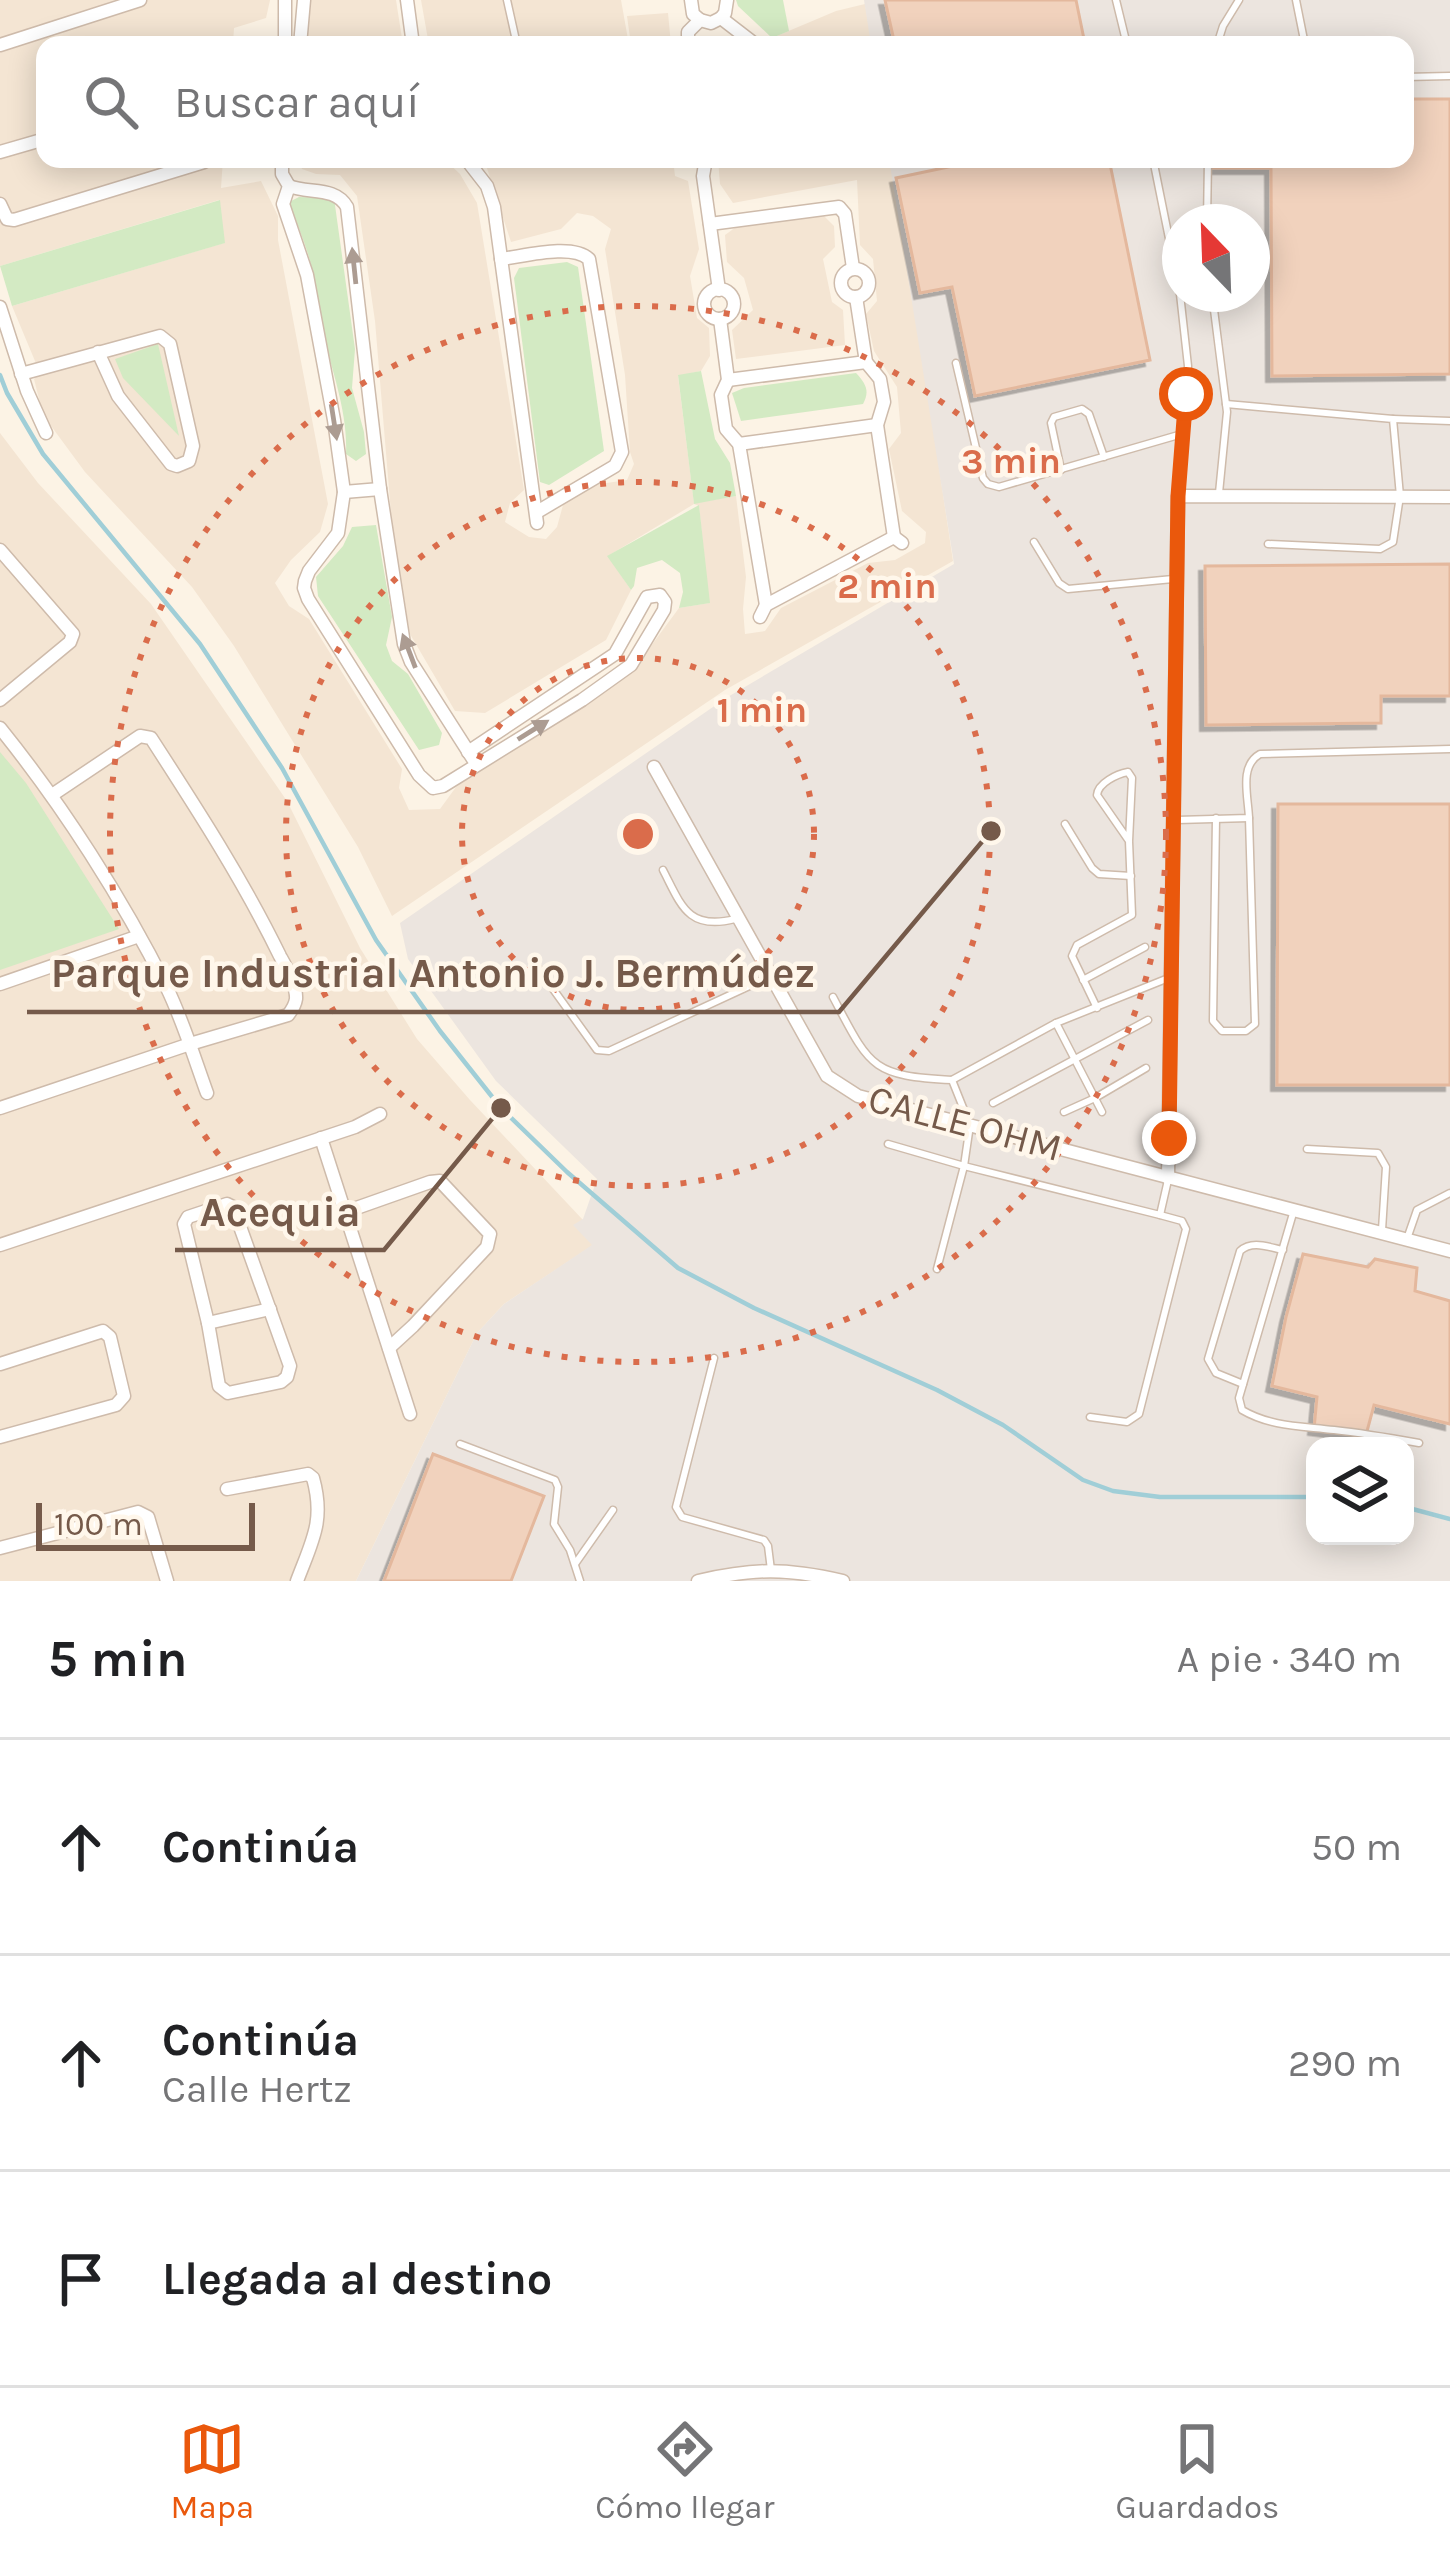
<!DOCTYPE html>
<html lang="es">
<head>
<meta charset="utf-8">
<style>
  body { margin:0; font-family:Karla,sans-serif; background:#f6f6f6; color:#202124 }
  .controls { position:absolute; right:36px; bottom:36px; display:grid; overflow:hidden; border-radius:24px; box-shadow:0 6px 30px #0003 }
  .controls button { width:108px; height:108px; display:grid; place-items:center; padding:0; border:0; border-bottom:3px solid #e0e0e0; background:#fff; color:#202124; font:60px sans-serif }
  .compass { position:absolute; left:1162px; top:204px; width:108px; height:108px; border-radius:50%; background:#fff; box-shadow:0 6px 30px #0003; rotate:337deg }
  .scale { position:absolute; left:36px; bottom:30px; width:219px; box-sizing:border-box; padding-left:12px; border:6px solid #755a4a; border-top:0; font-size:33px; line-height:42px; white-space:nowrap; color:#755a4a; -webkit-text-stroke:9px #fff7eb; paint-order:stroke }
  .stop { position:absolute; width:36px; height:36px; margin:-27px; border:9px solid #ea580c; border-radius:50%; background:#fff }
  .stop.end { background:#ea580c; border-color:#fff; box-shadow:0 3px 12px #0008 }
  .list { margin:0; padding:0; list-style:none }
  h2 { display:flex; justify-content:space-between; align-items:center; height:156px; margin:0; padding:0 48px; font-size:51px }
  h2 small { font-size:39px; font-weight:400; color:#757577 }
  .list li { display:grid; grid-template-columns:78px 1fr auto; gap:36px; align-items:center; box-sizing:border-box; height:216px; padding:0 48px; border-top:3px solid #e0e0e0 }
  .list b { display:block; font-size:45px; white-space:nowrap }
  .list p { margin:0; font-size:39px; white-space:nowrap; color:#757577 }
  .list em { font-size:39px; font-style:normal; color:#757577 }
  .icon { flex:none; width:66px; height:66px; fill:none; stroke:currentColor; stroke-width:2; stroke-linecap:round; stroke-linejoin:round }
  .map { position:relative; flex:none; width:1450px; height:1581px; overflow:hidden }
  .search { position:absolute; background:#fff; box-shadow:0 6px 30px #0003; left:36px; right:36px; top:36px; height:132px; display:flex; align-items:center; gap:30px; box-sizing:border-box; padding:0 42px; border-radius:24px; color:#757577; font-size:45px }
  .sheet { height:804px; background:#fff }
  nav { display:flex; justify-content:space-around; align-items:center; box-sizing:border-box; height:168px; border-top:3px solid #e0e0e0; background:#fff; font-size:33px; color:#757577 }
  nav a { display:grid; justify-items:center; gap:6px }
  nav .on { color:#ea580c }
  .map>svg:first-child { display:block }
  .residential { fill:#f4e5d3 }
  .industrial { fill:#ece5df; fill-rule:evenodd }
  .green { fill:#d3eac3 }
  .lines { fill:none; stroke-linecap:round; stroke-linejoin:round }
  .stream { stroke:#a0ced7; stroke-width:4.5 }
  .building { fill:#f1d2bd; stroke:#e4b89d; stroke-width:3; filter:url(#shadow) }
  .lane-casing { stroke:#cebbab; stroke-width:9 }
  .street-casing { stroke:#cebbab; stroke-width:15 }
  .lane { stroke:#fff; stroke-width:6 }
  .street { stroke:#fff; stroke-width:12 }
  .oneway { fill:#ac9c92 }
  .route { stroke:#ea580c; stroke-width:15 }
  .ring { fill:none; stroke:#da6c4b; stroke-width:6; stroke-dasharray:6 12 }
  .labels { text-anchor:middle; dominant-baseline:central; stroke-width:9; stroke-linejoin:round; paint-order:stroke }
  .street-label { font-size:39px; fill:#755a4a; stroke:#fff7eb }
  .centre { fill:#da6c4b; stroke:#fff7eb; stroke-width:6 }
  .ring-label { font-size:36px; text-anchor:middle; font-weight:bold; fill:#da6c4b; stroke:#fff7eb; stroke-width:9; stroke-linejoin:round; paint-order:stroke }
  .leader { fill:none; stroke:#755a4a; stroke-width:4.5 }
  .callout-dot { fill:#755a4a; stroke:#fff7eb; stroke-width:4.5 }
  .callout-label { font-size:42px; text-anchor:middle; font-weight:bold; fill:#755a4a; stroke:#fff7eb; stroke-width:9; stroke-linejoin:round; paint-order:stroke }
</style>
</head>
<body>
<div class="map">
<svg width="1450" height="1581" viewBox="0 0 1450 1581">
  <defs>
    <filter id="shadow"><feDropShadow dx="-5.5" dy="5.5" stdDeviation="0" flood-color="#0004"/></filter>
  </defs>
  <rect width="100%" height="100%" fill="#fcf3e5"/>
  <g class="residential">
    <path d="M0,0H270L266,18L234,28L233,45H45V159H223L221,188L261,181L278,216V240L328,504L320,532L291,560L275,583L289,606L309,619L402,769L399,788L409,810L440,809L456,787L645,654L679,608L709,603L699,506L694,504L608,556L631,590L606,640L485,713L455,711L410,634L392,525L375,321L357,196L340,175L316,174L302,169L298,159H444L460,174L477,203L524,490L510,503L505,522L529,537L546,539L557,527L563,505L593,485L627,480L634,464L630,452L625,375L605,249L611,229L593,216L577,213L561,229L511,242L484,159H673L675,176L688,181L699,249L690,276L697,318L709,328L710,356L701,371L678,376L694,503L736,496L746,577L743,609L745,634L765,631L781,608L868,563L895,560L925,543L926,532L902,511L889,449L901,433L897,387L874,351L866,314L877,301L873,259L860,245L857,180L733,203L720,184L718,159H893L953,561L725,690L392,916L358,847L234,646L192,587L85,472L43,415L34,379L40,373L12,306L224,243L219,200L0,266Z"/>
    <path d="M308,0H396L403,45H304Z"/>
    <path d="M421,0H621L629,45H429Z"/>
    <path d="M865,4L872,45H782L772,38L836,11Z"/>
    <path d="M668,13L671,45H631L627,16Z"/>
    <path d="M824,216L834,226L835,247L823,259L832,302L843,310L845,345L736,359L732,330L753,310L744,278L727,262L725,235L736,227Z"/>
    <path d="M0,433L38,483L151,604L287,801L360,948L417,1039L470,1100L583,1220L574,1225L593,1245L504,1304L477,1333L356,1581H0Z"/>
  </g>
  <path class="industrial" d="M864,0H1450V1581H356L477,1333L504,1304L592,1245L573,1225L583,1219L597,1179L496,1081L408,959L400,923L726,698L954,564L889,159H1405V45H871ZM1180,222H1252V294H1180ZM1315,1446H1405V1536H1315Z"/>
  <g class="green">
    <path d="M736,0H783L789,31L772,38L738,6Z"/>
    <path d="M299,197L334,198L355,349L352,388L364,432L366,454L356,461L346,454C348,412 332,372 323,332C319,310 316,287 311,265C306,244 296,222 289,202Z"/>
    <path d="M220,200L225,243L12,306L0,266Z"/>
    <path d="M567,262L578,267L604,451L549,485L540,482L514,278L519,268Z"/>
    <path d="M158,344L179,436L123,378L115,359Z"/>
    <path d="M701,371L715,439L730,463L736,496L694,504L678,375Z"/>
    <path d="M856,373C866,384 870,391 863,404L741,421L732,393L744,388Z"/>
    <path d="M699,505L710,603L679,608L683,592L680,573L662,560L637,568L634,586L631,590L607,556Z"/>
    <path d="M376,525L392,617L386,645L392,661L408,674L442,733L439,745L419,750L318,596L316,577L343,546L352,527Z"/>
    <path d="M0,752L26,783L119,929L0,970Z"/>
  </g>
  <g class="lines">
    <g class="stream">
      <path d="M0,375L7,393L43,454L200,644L282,768L376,940L440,1031L501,1108L567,1172L678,1268L754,1308L937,1390L1003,1425L1083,1480L1113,1491L1160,1497H1315"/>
      <path d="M1405,1507L1450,1519"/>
    </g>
  </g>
  <g class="building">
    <path d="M885,0H1076L1085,44L895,45Z"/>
    <path d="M1405,99H1450V374L1272,376L1271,168H1213V159H1405Z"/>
    <path d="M986,159H1109L1150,360L975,396L952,287L920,293L896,178Z"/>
    <path d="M1450,564V696H1381V723L1206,725L1205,566Z"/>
    <path d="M1278,804H1450V1085H1277Z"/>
    <path d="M1303,1254L1368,1267L1375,1259L1417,1268L1415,1291L1450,1301V1424L1374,1405L1366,1435L1314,1429L1317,1397L1272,1386L1286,1317Z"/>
    <path d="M433,1454L544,1496L511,1581H384Z"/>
  </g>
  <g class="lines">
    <g class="lane-casing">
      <g id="lane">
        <path d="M507,0L517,45"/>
        <path d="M1116,0L1127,45"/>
        <path d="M1296,0L1305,45"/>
        <path d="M1217,45L1223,26L1239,0"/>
        <path d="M1405,77L1450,76"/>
        <path d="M1153,159L1180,293"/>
        <path d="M1207,222L1208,159"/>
        <path d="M1212,294L1227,412L1219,493"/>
        <path d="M956,363L983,478L988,484L999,487L1182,434"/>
        <path d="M1226,404L1393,419L1400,496L1393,542L1380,549L1268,544"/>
        <path d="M1393,419L1450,421"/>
        <path d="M1061,470L1051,423L1054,417L1082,409L1089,414L1104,457"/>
        <path d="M1178,493L1188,366L1180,294"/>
        <path d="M1034,542L1059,583L1068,589L1173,579"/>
        <path d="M1216,818L1213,1021L1222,1031H1246L1255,1024L1249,818"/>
        <path d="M1177,820L1249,818C1248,795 1239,766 1260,754L1450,749"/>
        <path d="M1065,824L1092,868L1099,874L1131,876"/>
        <path d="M663,870C681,905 688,931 735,919"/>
        <path d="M535,964L597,1050L609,1051L771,976"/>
        <path d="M1083,980L1145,947"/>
        <path d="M833,997C870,1067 871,1076 952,1080L970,1125L964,1166L888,1144"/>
        <path d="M1097,1008L1072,956L1077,945L1132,915L1129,841L1132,778L1128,772C1117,774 1098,783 1097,795L1129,841"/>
        <path d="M1056,1023L1102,1112"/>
        <path d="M952,1080L1056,1023L1171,977"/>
        <path d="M993,1103L1148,1020"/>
        <path d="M1064,1112L1095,1098L1146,1068"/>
        <path d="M1307,1149L1378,1153L1386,1167L1382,1230"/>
        <path d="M1294,1210L1239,1398L1242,1410C1271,1427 1302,1426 1334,1430C1362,1433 1391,1438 1419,1443"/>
        <path d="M1408,1236L1417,1210L1450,1193"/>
        <path d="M937,1269L964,1166L1160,1215L1168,1180"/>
        <path d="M714,1358L676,1507L682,1517L764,1540L768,1546L771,1570"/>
        <path d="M1243,1384L1216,1373L1208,1359L1240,1251C1252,1240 1268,1247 1283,1250"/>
        <path d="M1090,1417L1127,1422L1139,1414L1186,1229L1182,1221L1160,1215"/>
        <path d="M460,1444L555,1480L558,1487L554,1524L570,1550L580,1581"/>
        <path d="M575,1564L613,1510"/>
      </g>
    </g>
    <g class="street-casing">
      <g id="street">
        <path d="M407,0L413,45"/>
        <path d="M691,0L693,14L700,20"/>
        <path d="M721,18L725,13L727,0"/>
        <path d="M0,45L140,0"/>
        <path d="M285,45V0"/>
        <path d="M300,45L304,0"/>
        <path d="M688,45V32L700,20L711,23L721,18L756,45"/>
        <path d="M0,152L45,139"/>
        <path d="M282,159V174L289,186L283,204L307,275L334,420L344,492L338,533L309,571L305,581L304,588L308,599L419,775L433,788L443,786L582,700L631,665L664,610L665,602L660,595L647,597L615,654L468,752"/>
        <path d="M466,159L487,186L494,207L537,523"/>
        <path d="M706,159L703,176L719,290"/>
        <path d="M289,186C309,194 335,186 347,207L380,489L404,644L411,662L473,759"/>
        <path d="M0,204L7,219L14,220L204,162"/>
        <path d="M710,224L839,207L845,214L853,268"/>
        <path d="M501,259C525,256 572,243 589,259L622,452L615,466L537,512"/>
        <circle cx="855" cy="283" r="14"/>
        <circle cx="719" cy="304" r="15"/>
        <path d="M856,297L866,362L880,379L884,402L877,425L894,537"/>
        <path d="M0,307L27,391L46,433"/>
        <path d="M720,319L728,380L721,395L726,429L739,444L766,605"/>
        <path d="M21,374L160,336L170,344L193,446L189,461L177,466L171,464L118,396L98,352"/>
        <path d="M728,380L866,362"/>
        <path d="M739,444L877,425"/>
        <path d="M344,492L380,489"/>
        <path d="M0,550L73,634L70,642L0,700"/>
        <path d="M760,617L766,605L894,537L902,543"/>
        <path d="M0,728C63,806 122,898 167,988C183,1021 194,1057 207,1093"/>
        <path d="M654,767L827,1076L858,1096L1450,1251"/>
        <path d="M0,984L139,936"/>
        <path d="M0,1108L190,1044L288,1015C292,1010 295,1006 296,999C297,986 286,967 280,956C243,880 197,809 151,738L140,736L52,795"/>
        <path d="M321,1138L410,1414"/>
        <path d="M1168,1178L1178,496L1450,497"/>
        <path d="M227,1204L233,1207L290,1366L287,1377L281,1382L228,1393L219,1386L208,1323L184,1224L188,1217Z"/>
        <path d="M345,1212L430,1182L440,1181L490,1234L487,1247L413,1326L389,1348"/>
        <path d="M0,1245L355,1127L380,1114"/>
        <path d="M208,1323L270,1309"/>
        <path d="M0,1364L103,1331L110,1337L124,1396L116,1405L0,1437"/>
        <path d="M227,1489L308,1474L313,1478C325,1521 312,1541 297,1581"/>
        <path d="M0,1548L138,1512L148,1517L167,1581"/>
        <path d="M698,1581C755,1568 786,1568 843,1581"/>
      </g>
    </g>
    <use href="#lane" class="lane"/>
    <use href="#street" class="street"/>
  </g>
  <defs><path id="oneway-solid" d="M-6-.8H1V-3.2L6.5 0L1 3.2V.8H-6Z" transform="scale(3)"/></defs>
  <g class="oneway">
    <use href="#oneway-solid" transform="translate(354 266) rotate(-96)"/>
    <use href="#oneway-solid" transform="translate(334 422) rotate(81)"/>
    <use href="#oneway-solid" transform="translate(409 651) rotate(-111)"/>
    <use href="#oneway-solid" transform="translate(533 730) rotate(-32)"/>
  </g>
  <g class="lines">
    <path class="route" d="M1169,1138L1178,496L1186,394"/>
  </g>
  <g class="ring">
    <circle cx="638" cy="834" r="176"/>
    <circle cx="638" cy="834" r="352"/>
    <circle cx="638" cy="834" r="528"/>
  </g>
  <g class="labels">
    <g class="street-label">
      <text transform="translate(965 1123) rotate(15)">CALLE OHM</text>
    </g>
  </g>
  <circle cx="638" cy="834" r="18" class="centre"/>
  <g class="ring-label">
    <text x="1011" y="473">3 min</text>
    <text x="887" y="598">2 min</text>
    <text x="762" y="722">1 min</text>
  </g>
  <path class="leader" d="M991 831L839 1012H27M501 1108L384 1250H175"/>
  <g class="callout-dot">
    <circle cx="991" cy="831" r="12"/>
    <circle cx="501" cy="1108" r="12"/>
  </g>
  <g class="callout-label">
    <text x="433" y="987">Parque Industrial Antonio J. Bermúdez</text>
    <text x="280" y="1226">Acequia</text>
  </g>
</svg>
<div class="controls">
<button><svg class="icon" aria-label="layers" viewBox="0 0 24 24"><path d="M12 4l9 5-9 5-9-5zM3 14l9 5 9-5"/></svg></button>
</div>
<svg class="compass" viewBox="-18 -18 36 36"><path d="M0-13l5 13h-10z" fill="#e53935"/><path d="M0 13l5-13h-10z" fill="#757577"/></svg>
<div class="scale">100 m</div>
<div class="stop" style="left:1186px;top:394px"></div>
<div class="stop end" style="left:1169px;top:1138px"></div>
<div class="search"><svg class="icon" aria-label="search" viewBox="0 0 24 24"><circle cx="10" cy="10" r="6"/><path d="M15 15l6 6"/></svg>Buscar aquí</div>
</div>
<section class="sheet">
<h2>5 min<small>A pie · 340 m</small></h2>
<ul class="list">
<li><svg class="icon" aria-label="ahead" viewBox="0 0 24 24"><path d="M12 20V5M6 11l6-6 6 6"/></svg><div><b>Continúa</b></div><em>50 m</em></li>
<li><svg class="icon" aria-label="ahead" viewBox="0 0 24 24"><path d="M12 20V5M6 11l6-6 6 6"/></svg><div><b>Continúa</b><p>Calle Hertz</p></div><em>290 m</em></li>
<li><svg class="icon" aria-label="arrive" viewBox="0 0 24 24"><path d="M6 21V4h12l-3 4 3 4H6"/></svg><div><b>Llegada al destino</b></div></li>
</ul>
</section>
<nav>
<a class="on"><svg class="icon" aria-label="map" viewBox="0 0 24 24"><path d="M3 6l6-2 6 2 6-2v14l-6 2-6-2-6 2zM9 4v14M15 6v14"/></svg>Mapa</a>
<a><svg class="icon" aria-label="directions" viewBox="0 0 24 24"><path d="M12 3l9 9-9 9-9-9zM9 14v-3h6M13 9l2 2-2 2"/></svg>Cómo llegar</a>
<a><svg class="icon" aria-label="saved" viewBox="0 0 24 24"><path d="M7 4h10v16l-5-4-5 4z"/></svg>Guardados</a>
</nav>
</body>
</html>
